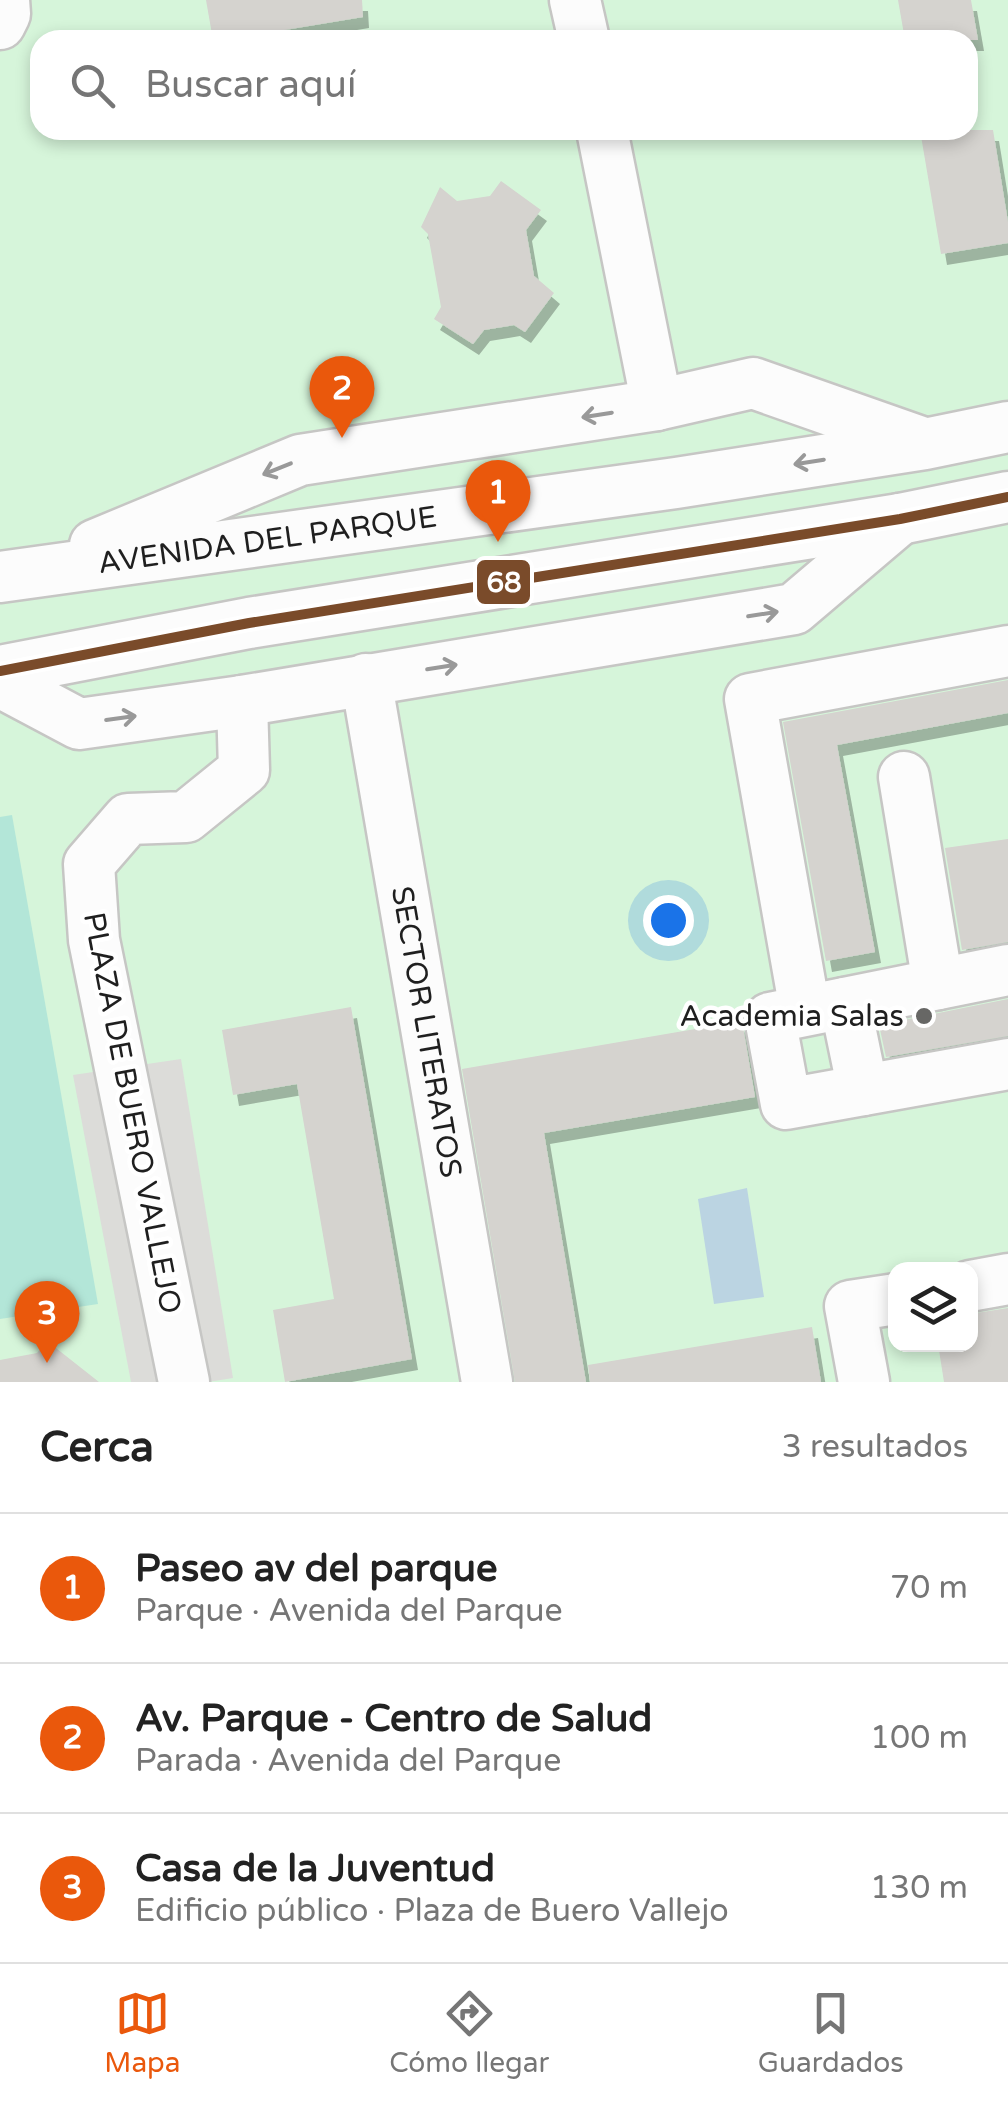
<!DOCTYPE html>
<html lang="es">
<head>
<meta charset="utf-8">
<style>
  body { margin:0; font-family:"Varela Round",sans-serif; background:#f2f2f2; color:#222 }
  .controls { position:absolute; right:30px; bottom:30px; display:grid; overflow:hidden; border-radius:20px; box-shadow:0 5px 15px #0003 }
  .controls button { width:90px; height:90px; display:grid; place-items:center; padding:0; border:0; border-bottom:2px solid #e0e0e0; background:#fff; color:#222; font:50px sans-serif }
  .you { position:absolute; left:668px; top:920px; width:35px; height:35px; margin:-25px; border:8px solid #fff; border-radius:50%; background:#1a73e8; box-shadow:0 0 0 15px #1a73e833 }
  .badge { display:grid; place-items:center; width:65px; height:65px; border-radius:50%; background:#ea580c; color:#fff; font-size:32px; font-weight:700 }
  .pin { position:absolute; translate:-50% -82px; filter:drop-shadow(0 2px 5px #0008) }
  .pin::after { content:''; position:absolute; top:52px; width:35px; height:30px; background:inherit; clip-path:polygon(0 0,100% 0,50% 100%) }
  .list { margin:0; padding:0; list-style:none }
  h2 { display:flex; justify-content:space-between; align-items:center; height:130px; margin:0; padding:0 40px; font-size:42px }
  h2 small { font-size:32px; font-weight:400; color:#767676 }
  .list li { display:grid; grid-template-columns:65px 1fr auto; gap:30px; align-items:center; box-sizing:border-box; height:150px; padding:0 40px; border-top:2px solid #e0e0e0 }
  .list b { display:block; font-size:38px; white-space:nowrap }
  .list p { margin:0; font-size:32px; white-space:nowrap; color:#767676 }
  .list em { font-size:32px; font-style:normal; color:#767676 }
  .icon { flex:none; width:55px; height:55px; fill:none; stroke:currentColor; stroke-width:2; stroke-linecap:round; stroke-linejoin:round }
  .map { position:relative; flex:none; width:1008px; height:1382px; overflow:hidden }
  .search { position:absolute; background:#fff; box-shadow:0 5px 15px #0003; left:30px; right:30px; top:30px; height:110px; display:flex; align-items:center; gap:25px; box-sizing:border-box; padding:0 35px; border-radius:30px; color:#767676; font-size:38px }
  .sheet { height:580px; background:#fff }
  nav { display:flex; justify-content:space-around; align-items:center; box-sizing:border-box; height:140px; border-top:2px solid #e0e0e0; background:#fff; font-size:28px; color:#767676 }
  nav a { display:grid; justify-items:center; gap:5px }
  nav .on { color:#ea580c }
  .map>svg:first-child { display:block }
  .park { fill:#d6f5da; fill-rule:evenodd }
  .pitch { fill:#b3e6d8 }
  .parking { fill:#dcdcd9 }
  .water { fill:#bbd4e2 }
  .building { fill:#d5d3cf; filter:url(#shadow) }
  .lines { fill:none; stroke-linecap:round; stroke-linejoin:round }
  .minor-casing { stroke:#c6c6c4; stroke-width:55 }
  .minor { stroke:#fcfcfc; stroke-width:50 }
  .bus-1-casing { stroke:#fff; stroke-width:18 }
  .bus-1 { stroke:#7a4b2a; stroke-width:10 }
  .oneway { stroke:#999 }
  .poi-dot { fill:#676765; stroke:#fff; stroke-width:4 }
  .labels { text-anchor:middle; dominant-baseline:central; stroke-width:9; stroke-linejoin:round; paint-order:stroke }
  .street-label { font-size:30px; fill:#1f1f1f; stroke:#fff }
  .poi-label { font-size:30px; fill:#1f1f1f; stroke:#fff; text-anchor:end }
  .line-badge { stroke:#fff; stroke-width:4 }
  .badge-label { font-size:28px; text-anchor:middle; font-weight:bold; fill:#fff }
</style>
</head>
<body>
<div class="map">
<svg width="1008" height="1382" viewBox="0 0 1008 1382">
  <defs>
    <filter id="shadow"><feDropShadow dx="6" dy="11" stdDeviation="0" flood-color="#0004"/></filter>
  </defs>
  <rect width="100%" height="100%" fill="#eeede8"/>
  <path class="park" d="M0,0H1008V1382H0ZM40,40H968V130H40ZM896,1270H970V1344H896Z"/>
  <path class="pitch" d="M12,815L98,1304L0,1319V817Z"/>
  <path class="parking" d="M181,1059L233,1378L208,1382H131L73,1075Z"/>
  <path class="water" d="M747,1188L764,1297L714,1304L698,1199Z"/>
  <g class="building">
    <path d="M206,0H362L363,17L225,40H213Z"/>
    <path d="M898,0H971L978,40H905Z"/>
    <path d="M920,130H993L1008,222V243L941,254Z"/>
    <path d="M501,181L541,210L526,230L534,276L554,293L525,332L514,325L484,330L473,344L434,319L441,307L428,234L421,227L440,187L457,201L490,196Z"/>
    <path d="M1008,680V713L837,745L875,952L826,961L783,722Z"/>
    <path d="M1008,839V942L962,950L945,848Z"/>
    <path d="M1008,999V1036L886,1057L879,1025Z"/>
    <path d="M351,1007L412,1359L285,1382L273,1310L334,1299L297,1084L233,1095L222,1030Z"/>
    <path d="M742,1021L755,1097L544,1133L586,1382H515L462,1069Z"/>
    <path d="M1008,1308V1382H944L938,1344H970V1314Z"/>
    <path d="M812,1327L821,1382H590L588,1365Z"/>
    <path d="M47,1341L99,1382H0V1360L37,1353Z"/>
  </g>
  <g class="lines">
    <g class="minor-casing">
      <g id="minor">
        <path d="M575,0L584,40"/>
        <path d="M0,24L5,14L4,0"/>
        <path d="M602,130L657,405"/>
        <path d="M95,545L300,460L657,405L753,383L921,442"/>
        <path id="s1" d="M0,577L676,483L925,444L1008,427"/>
        <path d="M0,671L249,623L900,519L1008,497"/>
        <path id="s2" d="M366,679L487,1382"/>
        <path d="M0,682L79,724L242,701L794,609L900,519"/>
        <path d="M904,777L938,984"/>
        <path d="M1008,970L770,1018L786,1104L1008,1064"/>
        <path d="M845,1003L863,1090"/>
        <path d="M805,1010L750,699L1008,651"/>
        <path d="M970,1286L1008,1279"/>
        <path d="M184,1382L94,940L89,864L128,819L186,817L244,770L242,701"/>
        <path d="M864,1382L850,1306L896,1299"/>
      </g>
    </g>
    <use href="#minor" class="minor"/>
    <g class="bus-1-casing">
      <path id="bus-1" d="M0,671L249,623L900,519L1008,497"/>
    </g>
    <use href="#bus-1" class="bus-1"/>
  </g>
  <defs><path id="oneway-shaft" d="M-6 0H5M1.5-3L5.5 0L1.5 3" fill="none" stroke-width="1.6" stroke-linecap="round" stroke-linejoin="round" transform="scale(2.5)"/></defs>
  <g class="oneway">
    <use href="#oneway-shaft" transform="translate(597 415) rotate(171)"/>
    <use href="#oneway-shaft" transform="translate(809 462) rotate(171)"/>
    <use href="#oneway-shaft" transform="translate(277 469) rotate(158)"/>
    <use href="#oneway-shaft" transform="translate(763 614) rotate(-9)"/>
    <use href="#oneway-shaft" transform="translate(442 667) rotate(-9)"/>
    <use href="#oneway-shaft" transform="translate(121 718) rotate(-8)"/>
  </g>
  <circle class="poi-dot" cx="924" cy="1016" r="10"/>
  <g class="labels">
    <g class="street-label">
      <text stroke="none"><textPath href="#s1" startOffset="270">AVENIDA DEL PARQUE</textPath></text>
      <text stroke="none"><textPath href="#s2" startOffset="358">SECTOR LITERATOS</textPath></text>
      <text transform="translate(132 1113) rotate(79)">PLAZA DE BUERO VALLEJO</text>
    </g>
    <g class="poi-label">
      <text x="904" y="1016">Academia Salas</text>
    </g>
  </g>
  <rect class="line-badge" x="475" y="558" width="57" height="48" rx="10" fill="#7a4b2a"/>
  <g class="badge-label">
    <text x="504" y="592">68</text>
  </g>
</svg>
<div class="controls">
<button><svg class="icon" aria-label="layers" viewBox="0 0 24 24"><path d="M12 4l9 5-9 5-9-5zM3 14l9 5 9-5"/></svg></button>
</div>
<div class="you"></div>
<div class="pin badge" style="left:498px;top:542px">1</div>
<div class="pin badge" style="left:342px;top:438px">2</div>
<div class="pin badge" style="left:47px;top:1363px">3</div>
<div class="search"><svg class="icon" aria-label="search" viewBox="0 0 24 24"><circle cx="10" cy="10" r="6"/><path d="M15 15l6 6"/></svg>Buscar aquí</div>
</div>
<section class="sheet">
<h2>Cerca<small>3 resultados</small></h2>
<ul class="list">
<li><span class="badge">1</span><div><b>Paseo av del parque</b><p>Parque · Avenida del Parque</p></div><em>70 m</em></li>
<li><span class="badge">2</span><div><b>Av. Parque - Centro de Salud</b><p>Parada · Avenida del Parque</p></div><em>100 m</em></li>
<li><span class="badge">3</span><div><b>Casa de la Juventud</b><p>Edificio público · Plaza de Buero Vallejo</p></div><em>130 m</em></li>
</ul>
</section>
<nav>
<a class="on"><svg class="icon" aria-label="map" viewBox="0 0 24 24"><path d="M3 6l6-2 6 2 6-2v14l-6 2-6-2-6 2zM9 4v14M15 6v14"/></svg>Mapa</a>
<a><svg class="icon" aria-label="directions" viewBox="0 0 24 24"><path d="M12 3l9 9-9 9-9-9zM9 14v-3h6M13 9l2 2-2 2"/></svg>Cómo llegar</a>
<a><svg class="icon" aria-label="saved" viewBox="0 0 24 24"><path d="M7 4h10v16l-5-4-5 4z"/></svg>Guardados</a>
</nav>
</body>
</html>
